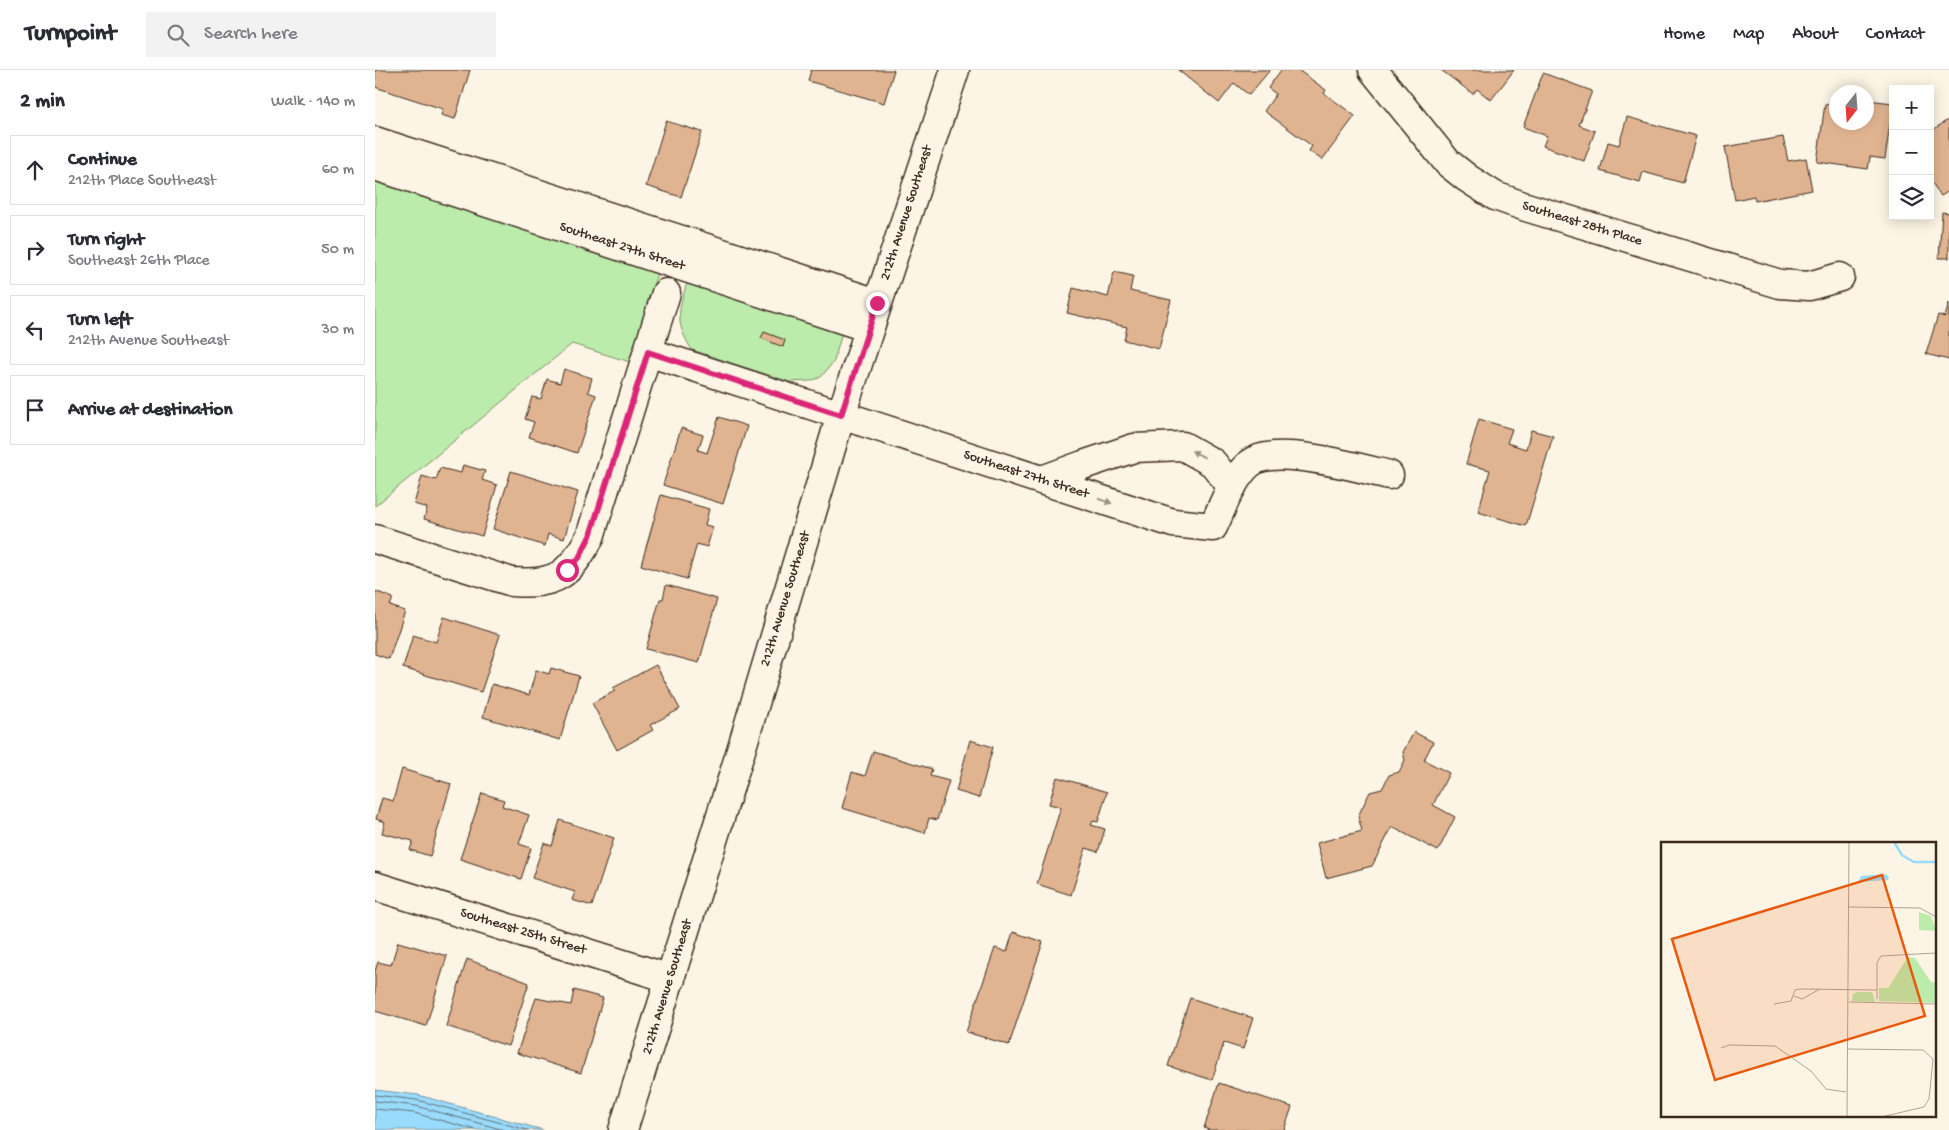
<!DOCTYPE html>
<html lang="en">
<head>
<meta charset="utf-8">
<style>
  body { margin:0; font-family:"Gochi Hand",sans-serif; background:#f2f2f3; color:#2b2b33 }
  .controls { position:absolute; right:15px; top:15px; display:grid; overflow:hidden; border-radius:0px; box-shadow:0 2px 12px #0003 }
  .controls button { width:45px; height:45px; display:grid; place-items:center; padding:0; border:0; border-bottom:1px solid #e1e1e2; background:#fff; color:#2b2b33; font:25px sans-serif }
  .compass { position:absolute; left:1454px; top:15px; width:45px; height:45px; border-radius:50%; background:#fff; box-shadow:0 2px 12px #0003; rotate:197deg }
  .stop { position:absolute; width:15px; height:15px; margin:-11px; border:4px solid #db2777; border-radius:50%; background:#fff }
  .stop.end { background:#db2777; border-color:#fff; box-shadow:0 1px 5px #0008 }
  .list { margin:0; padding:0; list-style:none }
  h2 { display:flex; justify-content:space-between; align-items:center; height:65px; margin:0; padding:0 20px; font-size:21px }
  h2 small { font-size:16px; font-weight:400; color:#7c7c81 }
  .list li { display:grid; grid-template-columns:32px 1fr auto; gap:15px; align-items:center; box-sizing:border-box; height:70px; margin:0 10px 10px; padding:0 10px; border:1px solid #e1e1e2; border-radius:0px }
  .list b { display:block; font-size:19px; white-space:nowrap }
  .list p { margin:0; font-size:16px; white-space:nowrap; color:#7c7c81 }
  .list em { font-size:16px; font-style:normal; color:#7c7c81 }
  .icon { flex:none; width:28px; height:28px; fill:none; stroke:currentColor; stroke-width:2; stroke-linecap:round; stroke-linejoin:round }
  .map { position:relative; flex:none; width:1574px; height:1060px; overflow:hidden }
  header { display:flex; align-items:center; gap:30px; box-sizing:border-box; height:70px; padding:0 25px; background:#fff; border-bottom:1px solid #e1e1e2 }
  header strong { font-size:24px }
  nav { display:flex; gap:28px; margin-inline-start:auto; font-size:18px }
  .search { width:350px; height:45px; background:#f2f2f3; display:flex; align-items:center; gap:12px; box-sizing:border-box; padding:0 18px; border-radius:0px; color:#7c7c81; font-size:19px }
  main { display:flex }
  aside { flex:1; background:#fff }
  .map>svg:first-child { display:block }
  .green { fill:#bcecab; stroke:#7c8b64 }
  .water { fill:#99dbfb; stroke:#7394a3 }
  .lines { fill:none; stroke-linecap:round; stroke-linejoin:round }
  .shore { stroke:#617176; stroke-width:1 }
  .building { fill:#e1b491; stroke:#3b2a1e }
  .minor-casing { stroke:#3b2a1e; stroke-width:31 }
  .minor { stroke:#fcf5e5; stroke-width:28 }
  .oneway { fill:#9c9082 }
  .route { stroke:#db2777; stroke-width:6 }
  .labels { text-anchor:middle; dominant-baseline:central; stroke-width:4.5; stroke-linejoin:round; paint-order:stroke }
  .street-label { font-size:14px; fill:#3b2a1e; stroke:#fcf5e5 }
  .inset-river { fill:none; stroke:#99dbfb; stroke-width:2.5 }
  .inset-road { fill:none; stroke:#afa495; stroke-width:1 }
  .view { fill:#e8590c; fill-opacity:0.15; stroke:#e8590c; stroke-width:2.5 }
  .inset-edge { fill:none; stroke:#3b2a1e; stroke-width:2.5 }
</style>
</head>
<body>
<header>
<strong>Turnpoint</strong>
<div class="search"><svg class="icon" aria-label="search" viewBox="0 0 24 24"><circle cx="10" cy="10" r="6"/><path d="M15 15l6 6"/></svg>Search here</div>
<nav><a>Home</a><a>Map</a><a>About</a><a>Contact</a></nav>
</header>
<main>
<aside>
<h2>2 min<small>Walk · 140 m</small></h2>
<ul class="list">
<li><svg class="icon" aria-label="ahead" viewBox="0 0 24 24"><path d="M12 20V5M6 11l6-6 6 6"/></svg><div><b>Continue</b><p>212th Place Southeast</p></div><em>60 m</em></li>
<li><svg class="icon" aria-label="right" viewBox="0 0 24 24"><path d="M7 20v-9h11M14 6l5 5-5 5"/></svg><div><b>Turn right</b><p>Southeast 26th Place</p></div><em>50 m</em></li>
<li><svg class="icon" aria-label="left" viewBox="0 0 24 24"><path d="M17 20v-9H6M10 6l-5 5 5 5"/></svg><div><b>Turn left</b><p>212th Avenue Southeast</p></div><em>30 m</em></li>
<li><svg class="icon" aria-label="arrive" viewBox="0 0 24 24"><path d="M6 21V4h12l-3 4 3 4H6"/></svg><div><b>Arrive at destination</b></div></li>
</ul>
</aside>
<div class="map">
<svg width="1574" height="1060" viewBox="0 0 1574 1060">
  <rect width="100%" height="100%" fill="#fcf5e5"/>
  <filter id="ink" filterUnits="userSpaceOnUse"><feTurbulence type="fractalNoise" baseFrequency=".02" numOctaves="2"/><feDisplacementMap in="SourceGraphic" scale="10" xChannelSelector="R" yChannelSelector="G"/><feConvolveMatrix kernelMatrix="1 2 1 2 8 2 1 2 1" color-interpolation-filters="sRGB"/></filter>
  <g filter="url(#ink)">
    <g class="green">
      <path d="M0,104L283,200L255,292L197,274L0,436Z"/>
      <path d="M314,207L468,259L459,291L446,307L436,311L415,312L317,280C298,250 304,238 314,207Z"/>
    </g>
    <path class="water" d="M0,1020L43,1025L168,1060H0Z"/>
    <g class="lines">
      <g class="shore">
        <path d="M0,1025L42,1030L152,1060"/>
        <path d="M0,1031L41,1036L129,1060"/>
        <path d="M0,1039L39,1043L101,1060"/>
      </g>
    </g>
    <g class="building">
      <path d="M0,0H95L80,49L66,45L68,39L0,17Z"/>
      <path d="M436,0H519L509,33L433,11Z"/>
      <path d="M803,0H895L874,25L859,13L844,33Z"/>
      <path d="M906,0H923L951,20L949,23L980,46L947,90L934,81L937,76L889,41L901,24L893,18Z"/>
      <path d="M1066,0H1139L1116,30L1102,19L1098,24Z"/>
      <path d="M1168,3L1217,21L1204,55L1220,61L1209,91L1168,76L1172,66L1148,57Z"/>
      <path d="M1492,30L1518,33L1510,89L1495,87L1493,99L1442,92L1450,34L1461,36L1462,34V52H1492Z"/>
      <path d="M1252,47L1321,66L1308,113L1268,102L1265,112L1225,101L1233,72L1244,75Z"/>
      <path d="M1574,49V121L1566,126L1555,110V62Z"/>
      <path d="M291,51L327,62L306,127L271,116Z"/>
      <path d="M1408,67L1413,91L1431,88L1437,120L1380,131L1379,126L1360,130L1350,77Z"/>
      <path d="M1567,142L1574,143V188H1564Z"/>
      <path d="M739,202L758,206L755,221L796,230L784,279L749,270L752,257L692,243L698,218L733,227Z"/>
      <path d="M1574,233V290L1551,284L1563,245L1570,247Z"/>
      <path d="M389,262L410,270L408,277L386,268Z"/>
      <path d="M189,299L217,308L213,322L221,325L202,383L154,367L159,352L150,349L157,327L166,329L172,309L185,313Z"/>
      <path d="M344,347L372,356L348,434L288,415L306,358L328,365L323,380L332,383Z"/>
      <path d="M1104,349L1137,359L1132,373L1151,379L1156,360L1178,366L1151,456L1103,442L1115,400L1091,394Z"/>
      <path d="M88,395L110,401L107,410L122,415L107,466L49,449L52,438L39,434L47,406L61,410L65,398L86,403Z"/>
      <path d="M136,401L203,422L189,469L173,464L170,476L118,459Z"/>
      <path d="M286,425L334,439L330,455L338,457L332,477L322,474L312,509L266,495Z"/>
      <path d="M291,515L342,529L324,593L271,579L285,529H288Z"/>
      <path d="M0,521L18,528L15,536L30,541L14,589L0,584Z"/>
      <path d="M69,547L125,565L106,622L28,598L38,565L61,572Z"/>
      <path d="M281,595L305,639L275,655L278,660L242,680L217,633L240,621L238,618Z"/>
      <path d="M176,598L204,606L185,670L108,647L117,614L154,625L161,600L174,604Z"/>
      <path d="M1039,662L1058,672L1049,690L1074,703L1058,735L1080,747L1063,781L1017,757L997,796L951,808L942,773L987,761L983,746L995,722L1007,719L1014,705L1024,702L1030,690L1028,682Z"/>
      <path d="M595,670L618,677L604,728L581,721Z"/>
      <path d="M498,681L557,699L555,706L574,711L562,750L554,748L550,763L467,738L477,702L490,706Z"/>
      <path d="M27,699L76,714L55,786L35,780L38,771L7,763L10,752L1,749L7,728L18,731Z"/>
      <path d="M682,707L732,722L723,752L718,751L716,755L730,759L723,782L711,778L696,825L662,814L686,737L674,734Z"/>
      <path d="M107,723L129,730L127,736L154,745L144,774L156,778L146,809L85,789Z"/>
      <path d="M185,750L239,768L217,836L197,830L200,822L157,808L169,773L177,776Z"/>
      <path d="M638,862L668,872L634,975L591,962L620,878L632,882Z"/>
      <path d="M23,872L72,886L51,956L0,941V901L3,892L16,895Z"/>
      <path d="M92,889L154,913L133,976L71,956Z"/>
      <path d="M199,920L228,928L206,1003L142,983L161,928L196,935Z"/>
      <path d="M815,928L878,948L868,979L849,973L837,1010L793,996Z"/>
      <path d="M844,1013L917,1037L909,1060H834L829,1058Z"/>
    </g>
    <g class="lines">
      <g class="minor-casing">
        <g id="minor">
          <path d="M998,0L1073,93L1092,108L1120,126L1151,137L1405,214L1434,216L1465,207"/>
          <path d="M0,71L502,233"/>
          <path d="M0,96L494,258"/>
          <path d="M273,282L798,453L838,457C848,436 857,409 874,394C898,373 985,398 1014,405"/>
          <path d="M667,410L708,395L759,378L808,376L838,393L857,417"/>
          <path d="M0,469L137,512C182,515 194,505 215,467L291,223"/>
          <path d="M0,816L296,909"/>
          <path d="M248,1060L367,677L466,345L580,0"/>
        </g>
      </g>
      <use href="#minor" class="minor"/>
    </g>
    <defs><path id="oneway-solid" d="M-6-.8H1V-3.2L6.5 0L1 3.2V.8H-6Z" transform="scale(1.25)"/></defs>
    <g class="oneway">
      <use href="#oneway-solid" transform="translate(823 384) rotate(-152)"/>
      <use href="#oneway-solid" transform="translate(730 431) rotate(18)"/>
    </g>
  </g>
  <g class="lines" filter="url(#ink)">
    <path class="route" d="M192,500L204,488L215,466L273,282L466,345L502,233"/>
  </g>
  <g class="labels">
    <g class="street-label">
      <text transform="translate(532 143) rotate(-72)">212th Avenue Southeast</text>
      <text transform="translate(1207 154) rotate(17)">Southeast 28th Place</text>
      <text transform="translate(247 177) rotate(18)">Southeast 27th Street</text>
      <text transform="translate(651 405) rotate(18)">Southeast 27th Street</text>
      <text transform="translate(411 529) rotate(-73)">212th Avenue Southeast</text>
      <text transform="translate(148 862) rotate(17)">Southeast 25th Street</text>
      <text transform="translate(293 917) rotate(-73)">212th Avenue Southeast</text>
    </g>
  </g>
  <g transform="translate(1286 772)">
    <rect width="275" height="275" fill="#fcf5e5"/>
    <path d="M258,70L270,74L275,89L258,88ZM247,115L254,116L270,140L275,141V161L218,159V146H227ZM196,150H211L214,160L191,159L192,152Z" fill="#bcecab"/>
    <path d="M224,32L228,35L227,38L197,40L200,34Z" fill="#99dbfb"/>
    <path class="inset-river" d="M233,0L241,13L253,20H275"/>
    <path class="inset-road" d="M188,65L259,66L275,75M133,154L141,157L159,147M216,157V121L220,114L275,111M188,160L275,162M113,162L130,159L134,148L139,147L216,148M60,206L68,203L114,204L150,229L165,247L185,250M187,207L262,208L272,217L268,257L263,265L220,275M186,275L188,0"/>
    <path class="view" d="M221,33L264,174L54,238L11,97Z"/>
    <rect width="275" height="275" class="inset-edge"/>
  </g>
</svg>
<div class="controls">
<button>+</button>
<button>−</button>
<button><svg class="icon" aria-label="layers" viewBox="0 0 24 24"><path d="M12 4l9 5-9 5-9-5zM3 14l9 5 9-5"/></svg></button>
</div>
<svg class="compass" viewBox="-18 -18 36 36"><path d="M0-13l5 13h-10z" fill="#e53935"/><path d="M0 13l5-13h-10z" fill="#7c7c81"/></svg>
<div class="stop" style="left:192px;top:500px"></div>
<div class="stop end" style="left:502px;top:233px"></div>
</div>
</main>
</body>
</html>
